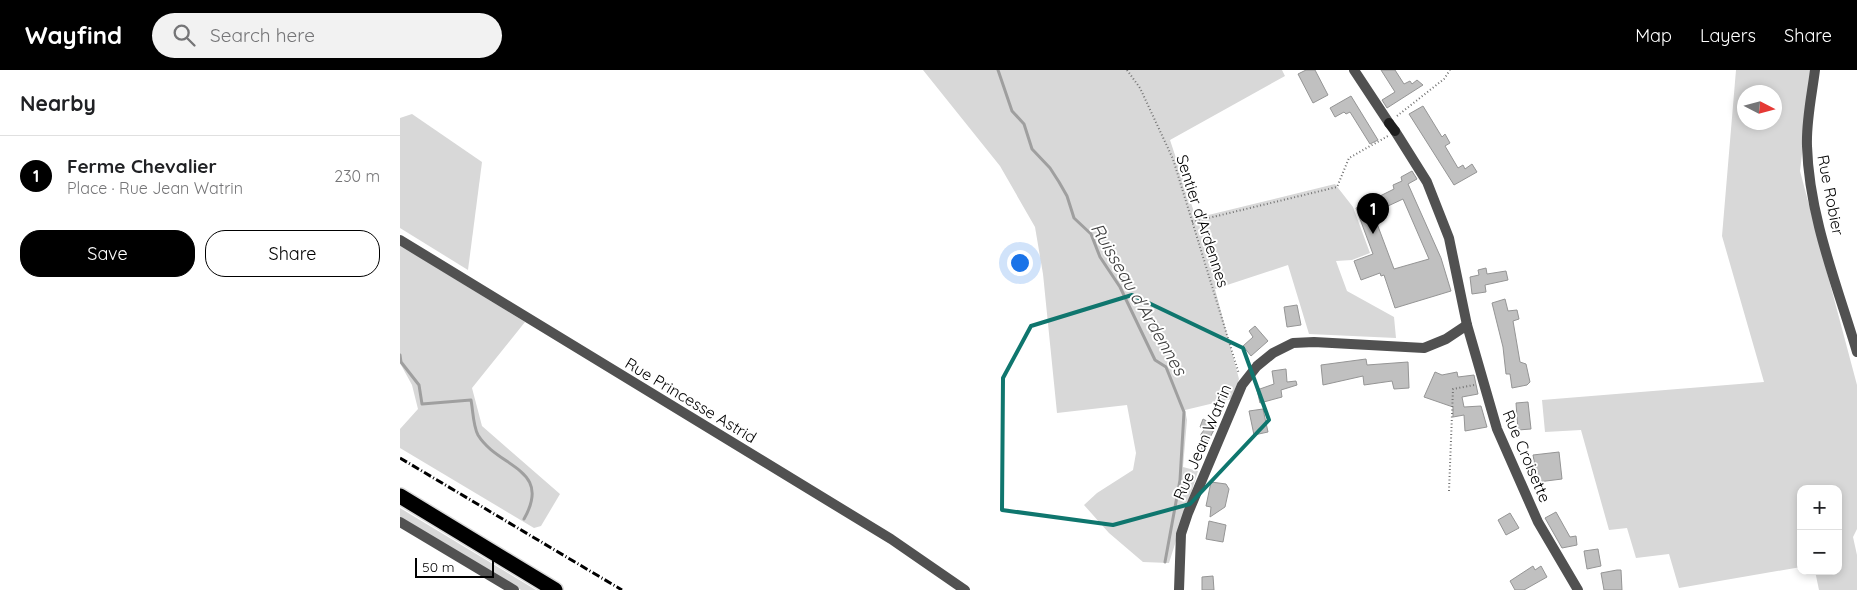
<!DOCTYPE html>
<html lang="en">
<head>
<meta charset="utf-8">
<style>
  body { margin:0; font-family:Quicksand,sans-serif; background:#f2f2f2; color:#202124 }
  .controls { position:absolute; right:15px; bottom:15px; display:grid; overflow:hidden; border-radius:10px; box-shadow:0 2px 8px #0003 }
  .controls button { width:45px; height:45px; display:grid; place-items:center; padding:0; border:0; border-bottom:1px solid #e0e0e0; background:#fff; color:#202124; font:25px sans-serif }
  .compass { position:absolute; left:1337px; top:15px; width:45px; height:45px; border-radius:50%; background:#fff; box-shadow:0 2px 8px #0003; rotate:96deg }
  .scale { position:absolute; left:15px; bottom:12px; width:79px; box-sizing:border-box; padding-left:5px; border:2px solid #000; border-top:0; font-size:14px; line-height:18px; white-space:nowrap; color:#000; -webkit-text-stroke:4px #fff; paint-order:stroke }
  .you { position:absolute; left:619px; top:192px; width:18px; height:18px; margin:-12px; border:4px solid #fff; border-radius:50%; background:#1a73e8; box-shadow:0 0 0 8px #1a73e833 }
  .badge { display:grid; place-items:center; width:32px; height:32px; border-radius:50%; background:#000; color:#fff; font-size:16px; font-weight:700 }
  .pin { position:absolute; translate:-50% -41px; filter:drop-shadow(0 1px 2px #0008) }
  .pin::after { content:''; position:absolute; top:26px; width:18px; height:15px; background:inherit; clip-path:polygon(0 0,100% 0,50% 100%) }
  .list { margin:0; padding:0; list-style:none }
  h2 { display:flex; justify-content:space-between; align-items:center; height:65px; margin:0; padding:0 20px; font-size:21px }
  h2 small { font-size:16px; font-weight:400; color:#757577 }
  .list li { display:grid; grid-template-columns:32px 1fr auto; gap:15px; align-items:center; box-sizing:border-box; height:80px; padding:0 20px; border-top:1px solid #e0e0e0 }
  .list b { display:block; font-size:19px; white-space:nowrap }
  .list p { margin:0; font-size:16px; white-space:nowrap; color:#757577 }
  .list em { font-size:16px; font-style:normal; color:#757577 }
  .actions { display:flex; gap:10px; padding:15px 20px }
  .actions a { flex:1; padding:11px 0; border:1px solid #000; border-radius:20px; text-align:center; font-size:18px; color:#000 }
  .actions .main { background:#000; color:#fff }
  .icon { flex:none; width:28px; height:28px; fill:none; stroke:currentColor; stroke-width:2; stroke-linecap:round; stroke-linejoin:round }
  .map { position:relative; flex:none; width:1457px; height:520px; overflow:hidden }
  header { display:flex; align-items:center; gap:30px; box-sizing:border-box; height:70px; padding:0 25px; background:#000; color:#fff }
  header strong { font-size:24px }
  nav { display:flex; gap:28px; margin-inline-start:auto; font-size:18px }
  .search { width:350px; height:45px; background:#f2f2f2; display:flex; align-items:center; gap:12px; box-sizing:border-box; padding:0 18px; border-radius:28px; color:#757577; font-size:19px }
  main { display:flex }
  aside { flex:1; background:#fff }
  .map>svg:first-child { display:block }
  .green { fill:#d8d8d8; fill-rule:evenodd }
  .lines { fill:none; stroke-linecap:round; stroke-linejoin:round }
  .stream { stroke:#9f9f9f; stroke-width:3 }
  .building { fill:#c0c0c0; stroke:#959595; fill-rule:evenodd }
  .highway-casing { stroke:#dbdbdb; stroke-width:18 }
  .path { stroke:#737373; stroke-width:2; stroke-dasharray:1 2.5; stroke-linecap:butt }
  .street { stroke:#515151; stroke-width:10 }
  .secondary { stroke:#1e1e1e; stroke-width:10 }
  .highway { stroke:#000; stroke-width:15 }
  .rail { stroke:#000; stroke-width:3; stroke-dasharray:8 2.5 1 2.5; stroke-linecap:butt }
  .marked { fill:none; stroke:#0f766e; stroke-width:4; stroke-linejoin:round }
  .labels { text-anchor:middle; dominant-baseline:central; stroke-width:4; stroke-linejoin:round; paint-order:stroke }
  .street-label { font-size:16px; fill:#000; stroke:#fff }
  .water-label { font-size:18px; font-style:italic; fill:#404040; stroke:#fff }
</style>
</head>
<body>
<header>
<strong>Wayfind</strong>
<div class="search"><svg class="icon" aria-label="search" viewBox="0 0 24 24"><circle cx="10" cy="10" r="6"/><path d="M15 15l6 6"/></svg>Search here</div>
<nav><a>Map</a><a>Layers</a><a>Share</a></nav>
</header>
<main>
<aside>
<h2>Nearby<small></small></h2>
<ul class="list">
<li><span class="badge">1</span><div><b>Ferme Chevalier</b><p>Place · Rue Jean Watrin</p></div><em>230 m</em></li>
</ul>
<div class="actions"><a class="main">Save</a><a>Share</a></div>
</aside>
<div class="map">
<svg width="1457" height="520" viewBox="0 0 1457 520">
  <rect width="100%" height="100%" fill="#fff"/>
  <g class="green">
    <path d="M523,0H882L885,6L770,70L796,148L935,114L953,137L970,183L952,190L936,191L947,221L994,247L996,268L909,264L888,195L815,219L839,309L831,329L785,340L787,350L783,397L798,401L769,493L743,492L709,463L684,435L697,423L733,400L736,383L727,335L657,343L643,204L635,157L600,96Z"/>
    <path d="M1336,0H1412L1400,101L1457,315V459L1453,467L1457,485V520H1419L1415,501H1438V419H1401V497L1279,518L1269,484L1236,488L1227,458L1209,460L1181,360L1145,362L1142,330L1364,312L1322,166ZM1344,22H1374V52H1344Z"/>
    <path d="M12,44L82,92L68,200L0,158V48Z"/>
    <path d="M0,175L125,252L72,318L82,356L160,424L141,456L134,458L0,378V359L18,339L12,315L0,293Z"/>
    <path d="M0,438L136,520H121L0,447Z"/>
  </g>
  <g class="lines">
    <g class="stream">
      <path d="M598,0L612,41L624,54L632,79L650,98L659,112L667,126L674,148L691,164L700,187L720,217L755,290L766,297L784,342L780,410L765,492"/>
      <path d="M0,285L1,292L19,315L22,334L71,330C73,340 73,356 78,365C98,398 153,398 124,449"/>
    </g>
  </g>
  <g class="building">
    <path d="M906,0H915L928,25L913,33L898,4Z"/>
    <path d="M981,0H995L1004,14L1010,11L1012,14L1017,10L1023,15L987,38L982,30L995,22Z"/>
    <path d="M951,26L978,70L970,74L950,42L946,44L944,42L935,47L930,38Z"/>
    <path d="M1023,36L1042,67L1045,64L1050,73L1045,76L1058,98L1063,95L1065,99L1072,94L1077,102L1054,115L1009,44Z"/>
    <path d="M1012,101L1017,109L1008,114L1041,188L1051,221L995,238L984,205L981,206L980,203L961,210L954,191L973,184L956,138L994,119L993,115L1002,111L1001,107ZM1003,129L1029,189L994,199L973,143Z"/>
    <path d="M1086,198L1087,204L1106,201L1108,210L1085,215L1086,222L1072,224L1070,207L1079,205L1078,200Z"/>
    <path d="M1105,229L1108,241L1117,240L1119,249L1113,251L1120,292L1126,294L1130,312L1127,315L1112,318L1110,304H1106L1103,277L1092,233Z"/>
    <path d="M897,235L901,255L887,257L884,237Z"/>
    <path d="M855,256L868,271L851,286L843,276L853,267L849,261Z"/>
    <path d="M966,289L967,295L1008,292L1009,318L994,319L992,311L964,315L963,306L923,315L921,295Z"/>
    <path d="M886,299L887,312L896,311L897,315L881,320L882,327L860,333L857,320L874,314L872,301Z"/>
    <path d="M1035,302L1042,305L1057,302L1058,307L1074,305L1078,324L1062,327L1064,337L1081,336L1087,357L1065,361L1064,345L1053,347V337L1024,327Z"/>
    <path d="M1128,332L1131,359L1118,360L1116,333Z"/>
    <path d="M863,339L868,362L854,365L849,341Z"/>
    <path d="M803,349L816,356L802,383L801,364L804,360L800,357Z"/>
    <path d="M1159,382L1162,409L1138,412L1133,385Z"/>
    <path d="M811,412L826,414L829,419L825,437L810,447L811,437L806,436Z"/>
    <path d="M1156,442L1170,467L1176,466L1177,475L1162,478L1145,448Z"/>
    <path d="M1110,443L1119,458L1106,465L1098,450Z"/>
    <path d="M809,451L826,455L823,472L806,469Z"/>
    <path d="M1198,479L1201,496L1187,499L1184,481Z"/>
    <path d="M1133,496L1135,500L1141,496L1147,507L1124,520H1115L1110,511Z"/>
    <path d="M1217,500H1221L1222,520H1204L1201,503Z"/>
    <path d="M813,506L814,520H802V507Z"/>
  </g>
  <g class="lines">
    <g class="highway-casing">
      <path id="highway" d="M0,426L155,520"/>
    </g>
    <g class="path">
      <path d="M727,0L740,18L773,89L839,304"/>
      <path d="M997,46L1044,9L1050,0"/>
      <path d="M792,152L937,117L949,88L988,66"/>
      <path d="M1049,421L1053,319L1074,315"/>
    </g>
    <g class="street">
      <path d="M954,0L989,53"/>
      <path d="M1415,0C1412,24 1406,51 1407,76C1409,146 1437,215 1457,282"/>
      <path d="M995,61L1027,112L1049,168L1067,255L1097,359L1138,452L1178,520"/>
      <path d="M0,170L491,469L565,520"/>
      <path d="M0,452L114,520"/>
      <path d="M779,520L781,464L788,443L842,315L857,296L873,283L893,273L914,272L1024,278L1046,269L1067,255"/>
    </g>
    <path class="secondary" d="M989,53L995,61"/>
    <use href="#highway" class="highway"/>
    <path class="rail" d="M0,388L222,520"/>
  </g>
  <path class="marked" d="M732,225L843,278L869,350L790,434L713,455L602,440L603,308L631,256Z"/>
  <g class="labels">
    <g class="street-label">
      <text transform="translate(1431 125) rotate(79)">Rue Robier</text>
      <text transform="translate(803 151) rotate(72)">Sentier d'Ardennes</text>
      <text transform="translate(291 330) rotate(31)">Rue Princesse Astrid</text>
      <text transform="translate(802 372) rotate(-67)">Rue Jean Watrin</text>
      <text transform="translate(1127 386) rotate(67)">Rue Croisette</text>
    </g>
    <g class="water-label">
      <text transform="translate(739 229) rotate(60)">Ruisseau d'Ardennes</text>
    </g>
  </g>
</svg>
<div class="controls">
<button>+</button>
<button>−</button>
</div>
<svg class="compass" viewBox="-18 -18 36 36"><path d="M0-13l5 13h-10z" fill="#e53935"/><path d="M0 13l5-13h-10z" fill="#757577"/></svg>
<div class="scale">50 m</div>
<div class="you"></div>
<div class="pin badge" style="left:973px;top:164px">1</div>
</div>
</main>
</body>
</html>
